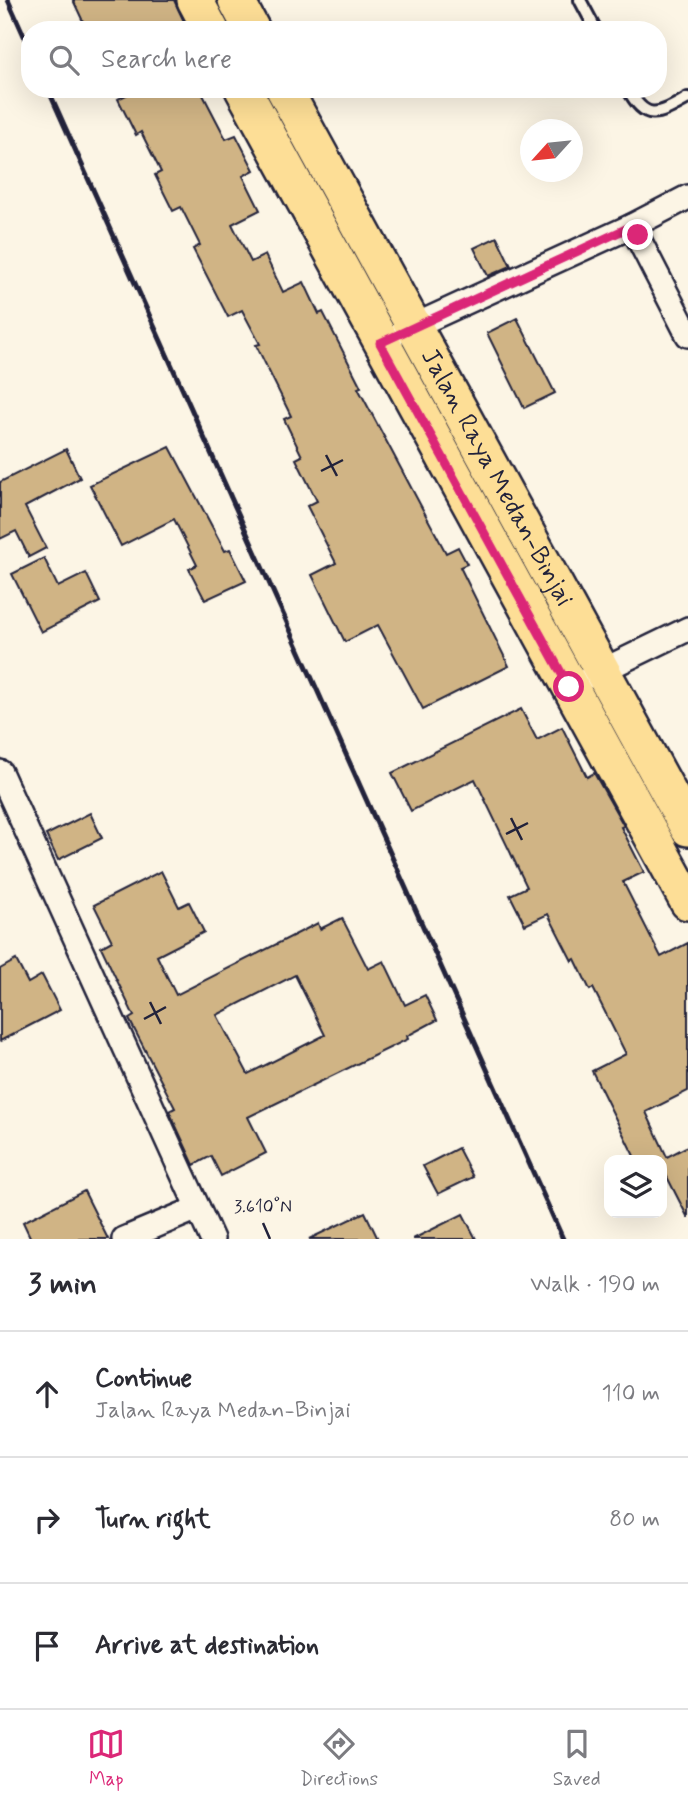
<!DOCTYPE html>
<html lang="en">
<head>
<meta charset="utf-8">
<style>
  body { margin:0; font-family:Mynerve,sans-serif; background:#f7f7f7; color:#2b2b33 }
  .controls { position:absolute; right:21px; bottom:21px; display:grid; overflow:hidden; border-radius:14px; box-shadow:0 7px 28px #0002 }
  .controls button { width:63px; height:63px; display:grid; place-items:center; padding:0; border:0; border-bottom:2px solid #e1e1e2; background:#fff; color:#2b2b33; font:35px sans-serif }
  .compass { position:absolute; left:520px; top:119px; width:63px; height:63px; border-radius:50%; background:#fff; box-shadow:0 7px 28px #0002; rotate:243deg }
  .stop { position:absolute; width:21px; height:21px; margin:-16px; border:5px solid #db2777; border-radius:50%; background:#fff }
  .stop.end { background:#db2777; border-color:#fff; box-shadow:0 2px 7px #0008 }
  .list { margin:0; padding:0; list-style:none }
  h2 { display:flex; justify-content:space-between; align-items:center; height:91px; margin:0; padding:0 28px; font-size:30px }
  h2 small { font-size:23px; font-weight:400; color:#7c7c81 }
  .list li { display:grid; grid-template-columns:46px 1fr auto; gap:21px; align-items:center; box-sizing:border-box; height:126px; padding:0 28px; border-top:2px solid #e1e1e2 }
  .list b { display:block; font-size:26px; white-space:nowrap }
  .list p { margin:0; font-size:23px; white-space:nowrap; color:#7c7c81 }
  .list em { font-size:23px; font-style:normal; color:#7c7c81 }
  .icon { flex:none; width:38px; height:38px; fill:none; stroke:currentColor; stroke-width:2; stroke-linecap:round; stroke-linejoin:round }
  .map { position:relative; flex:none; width:688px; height:1239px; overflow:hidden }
  .search { position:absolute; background:#fff; box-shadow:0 7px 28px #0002; left:21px; right:21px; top:21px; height:77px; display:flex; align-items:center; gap:18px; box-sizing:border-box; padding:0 24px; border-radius:28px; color:#7c7c81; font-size:26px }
  .sheet { height:469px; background:#fff }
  nav { display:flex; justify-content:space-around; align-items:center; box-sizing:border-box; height:98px; border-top:2px solid #e1e1e2; background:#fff; font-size:19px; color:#7c7c81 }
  nav a { display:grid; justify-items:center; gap:4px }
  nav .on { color:#db2777 }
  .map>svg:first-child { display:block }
  .building { fill:#d0b485; stroke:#22223b; stroke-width:2; fill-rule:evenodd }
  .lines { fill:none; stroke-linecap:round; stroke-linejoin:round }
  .service-casing { stroke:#22223b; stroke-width:16 }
  .minor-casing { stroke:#22223b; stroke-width:28 }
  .primary-casing { stroke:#22223b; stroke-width:40 }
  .service { stroke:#fcf5e5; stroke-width:10 }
  .minor { stroke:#fcf5e5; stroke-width:23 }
  .primary { stroke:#fdde96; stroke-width:35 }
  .rail { stroke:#22223b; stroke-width:5 }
  .route { stroke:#db2777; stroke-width:9 }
  .ticks { fill:none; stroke:#22223b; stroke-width:2.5 }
  .labels { text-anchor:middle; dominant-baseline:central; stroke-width:7; stroke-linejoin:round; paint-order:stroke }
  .street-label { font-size:26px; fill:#22223b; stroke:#fcf5e5 }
  .ticks-label { font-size:18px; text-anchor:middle; fill:#22223b; stroke:#fcf5e5; stroke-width:7; stroke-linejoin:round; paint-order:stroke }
</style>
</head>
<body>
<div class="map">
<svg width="688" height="1239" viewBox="0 0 688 1239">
  <rect width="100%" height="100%" fill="#fcf5e5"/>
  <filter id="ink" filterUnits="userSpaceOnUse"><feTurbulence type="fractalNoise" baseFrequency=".0143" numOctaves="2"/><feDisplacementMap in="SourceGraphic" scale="14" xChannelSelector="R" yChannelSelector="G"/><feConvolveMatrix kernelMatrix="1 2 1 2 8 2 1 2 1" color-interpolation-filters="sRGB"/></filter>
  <g filter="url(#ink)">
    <g class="building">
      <path d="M73,0H174L188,30H87Z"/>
      <path d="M138,89H200L226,139L236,135L254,170L243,176L260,210L232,224L251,262L265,255L283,292L304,282L319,314L323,312L361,387L358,388L446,553L458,547L467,564L460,567L509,666L423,709L378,625L345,642L312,575L336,563L307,506L317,501L296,459L302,456L284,419L291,416L256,345L260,344L242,310L228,317L193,249L200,245L181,207L173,211L155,175L161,172L141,132L136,135L118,99Z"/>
      <path d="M497,237L511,266L488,276L474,248Z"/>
      <path d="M517,318L555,393L524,408L487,333Z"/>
      <path d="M170,447L225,551L230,549L246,581L205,600L189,569L197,565L174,519L121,546L90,485Z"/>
      <path d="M66,449L80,478L25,507L46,548L29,557L16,531L0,539V482Z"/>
      <path d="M44,558L58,587L86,573L100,602L41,632L12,574Z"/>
      <path d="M521,709L537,740L562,727L587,777L594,773L624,826L621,827L644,872L623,882L661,957L688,943V1091L646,1112L667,1157L688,1146V1218L662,1167V1160H636L592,1071L626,1054L593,988L590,990L575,959L572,961L548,914L525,925L510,895L527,887L475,779L411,811L392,773Z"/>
      <path d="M90,813L102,838L58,860L46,835Z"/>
      <path d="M161,871L179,907L189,902L204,932L157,956L176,995L318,923L320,929L342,918L368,969L384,961L405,1005L425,995L437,1020L407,1036L408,1039L248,1117L266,1153L221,1176L211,1156L194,1165L169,1111L175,1108L129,1019L134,1016L101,947L112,941L94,905ZM295,975L325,1035L248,1074L217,1015Z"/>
      <path d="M16,960L28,983L42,975L60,1010L0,1041V969Z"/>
      <path d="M458,1148L473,1177L438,1194L423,1166Z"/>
      <path d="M84,1191L108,1239H31L23,1222Z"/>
      <path d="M365,1212L378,1239H309Z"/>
      <path d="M463,1214L476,1239H413Z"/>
    </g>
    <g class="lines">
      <g class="service-casing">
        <g id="service">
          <path d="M580,0L596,30"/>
          <path d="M628,89C647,124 659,114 688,98"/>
        </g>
      </g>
      <g class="minor-casing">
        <g id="minor">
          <path d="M632,226L688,335"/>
          <path d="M403,331L632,226L688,197"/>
          <path d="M591,676L688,629"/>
          <path d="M0,772L212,1239"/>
          <path d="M124,1239L198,1208"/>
        </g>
      </g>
      <g class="primary-casing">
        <g id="primary">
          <path d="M195,0L211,30"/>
          <path d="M236,0L252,30"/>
          <path d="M243,89L688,902"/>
          <path id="s1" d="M284,89L688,828"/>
        </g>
      </g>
      <use href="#service" class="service"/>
      <use href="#minor" class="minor"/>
      <use href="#primary" class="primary"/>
      <g class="rail">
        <path d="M8,0L30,49"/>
        <path d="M48,89L563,1239"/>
      </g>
    </g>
  </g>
  <g class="lines" filter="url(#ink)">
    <path class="route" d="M569,687L380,343L632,226L638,235"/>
  </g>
  <path class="ticks" d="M326,455L337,476M321,471L343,460M511,818L522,840M506,834L528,823M150,1002L161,1024M144,1019L166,1007M263,1223L270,1239"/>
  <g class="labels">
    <g class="street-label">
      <text stroke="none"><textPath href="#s1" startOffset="443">Jalan Raya Medan-Binjai</textPath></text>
    </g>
  </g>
  <g class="ticks-label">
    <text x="263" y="1212">3.610°N</text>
  </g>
</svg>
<div class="controls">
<button><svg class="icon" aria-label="layers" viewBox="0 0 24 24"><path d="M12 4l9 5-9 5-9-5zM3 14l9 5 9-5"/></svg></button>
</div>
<svg class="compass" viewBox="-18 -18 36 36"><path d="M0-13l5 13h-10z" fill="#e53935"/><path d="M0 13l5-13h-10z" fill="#7c7c81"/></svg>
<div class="stop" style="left:569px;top:687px"></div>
<div class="stop end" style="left:638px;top:235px"></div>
<div class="search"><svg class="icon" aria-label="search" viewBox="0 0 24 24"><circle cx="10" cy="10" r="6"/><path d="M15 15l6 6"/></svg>Search here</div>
</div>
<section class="sheet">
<h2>3 min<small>Walk · 190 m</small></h2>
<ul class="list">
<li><svg class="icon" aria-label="ahead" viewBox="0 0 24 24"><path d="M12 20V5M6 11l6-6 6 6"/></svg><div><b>Continue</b><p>Jalan Raya Medan-Binjai</p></div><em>110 m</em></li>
<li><svg class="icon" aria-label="right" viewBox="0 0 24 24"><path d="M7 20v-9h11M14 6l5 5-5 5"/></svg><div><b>Turn right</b></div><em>80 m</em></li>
<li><svg class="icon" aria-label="arrive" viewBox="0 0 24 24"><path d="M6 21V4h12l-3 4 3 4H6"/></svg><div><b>Arrive at destination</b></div></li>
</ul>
</section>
<nav>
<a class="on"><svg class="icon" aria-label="map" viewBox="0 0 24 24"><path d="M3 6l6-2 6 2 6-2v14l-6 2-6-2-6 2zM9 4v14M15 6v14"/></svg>Map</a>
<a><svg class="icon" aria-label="directions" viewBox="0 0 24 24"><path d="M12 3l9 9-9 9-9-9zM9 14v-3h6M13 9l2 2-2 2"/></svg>Directions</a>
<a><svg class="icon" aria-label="saved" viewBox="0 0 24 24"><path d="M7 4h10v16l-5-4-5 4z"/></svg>Saved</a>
</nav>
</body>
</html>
